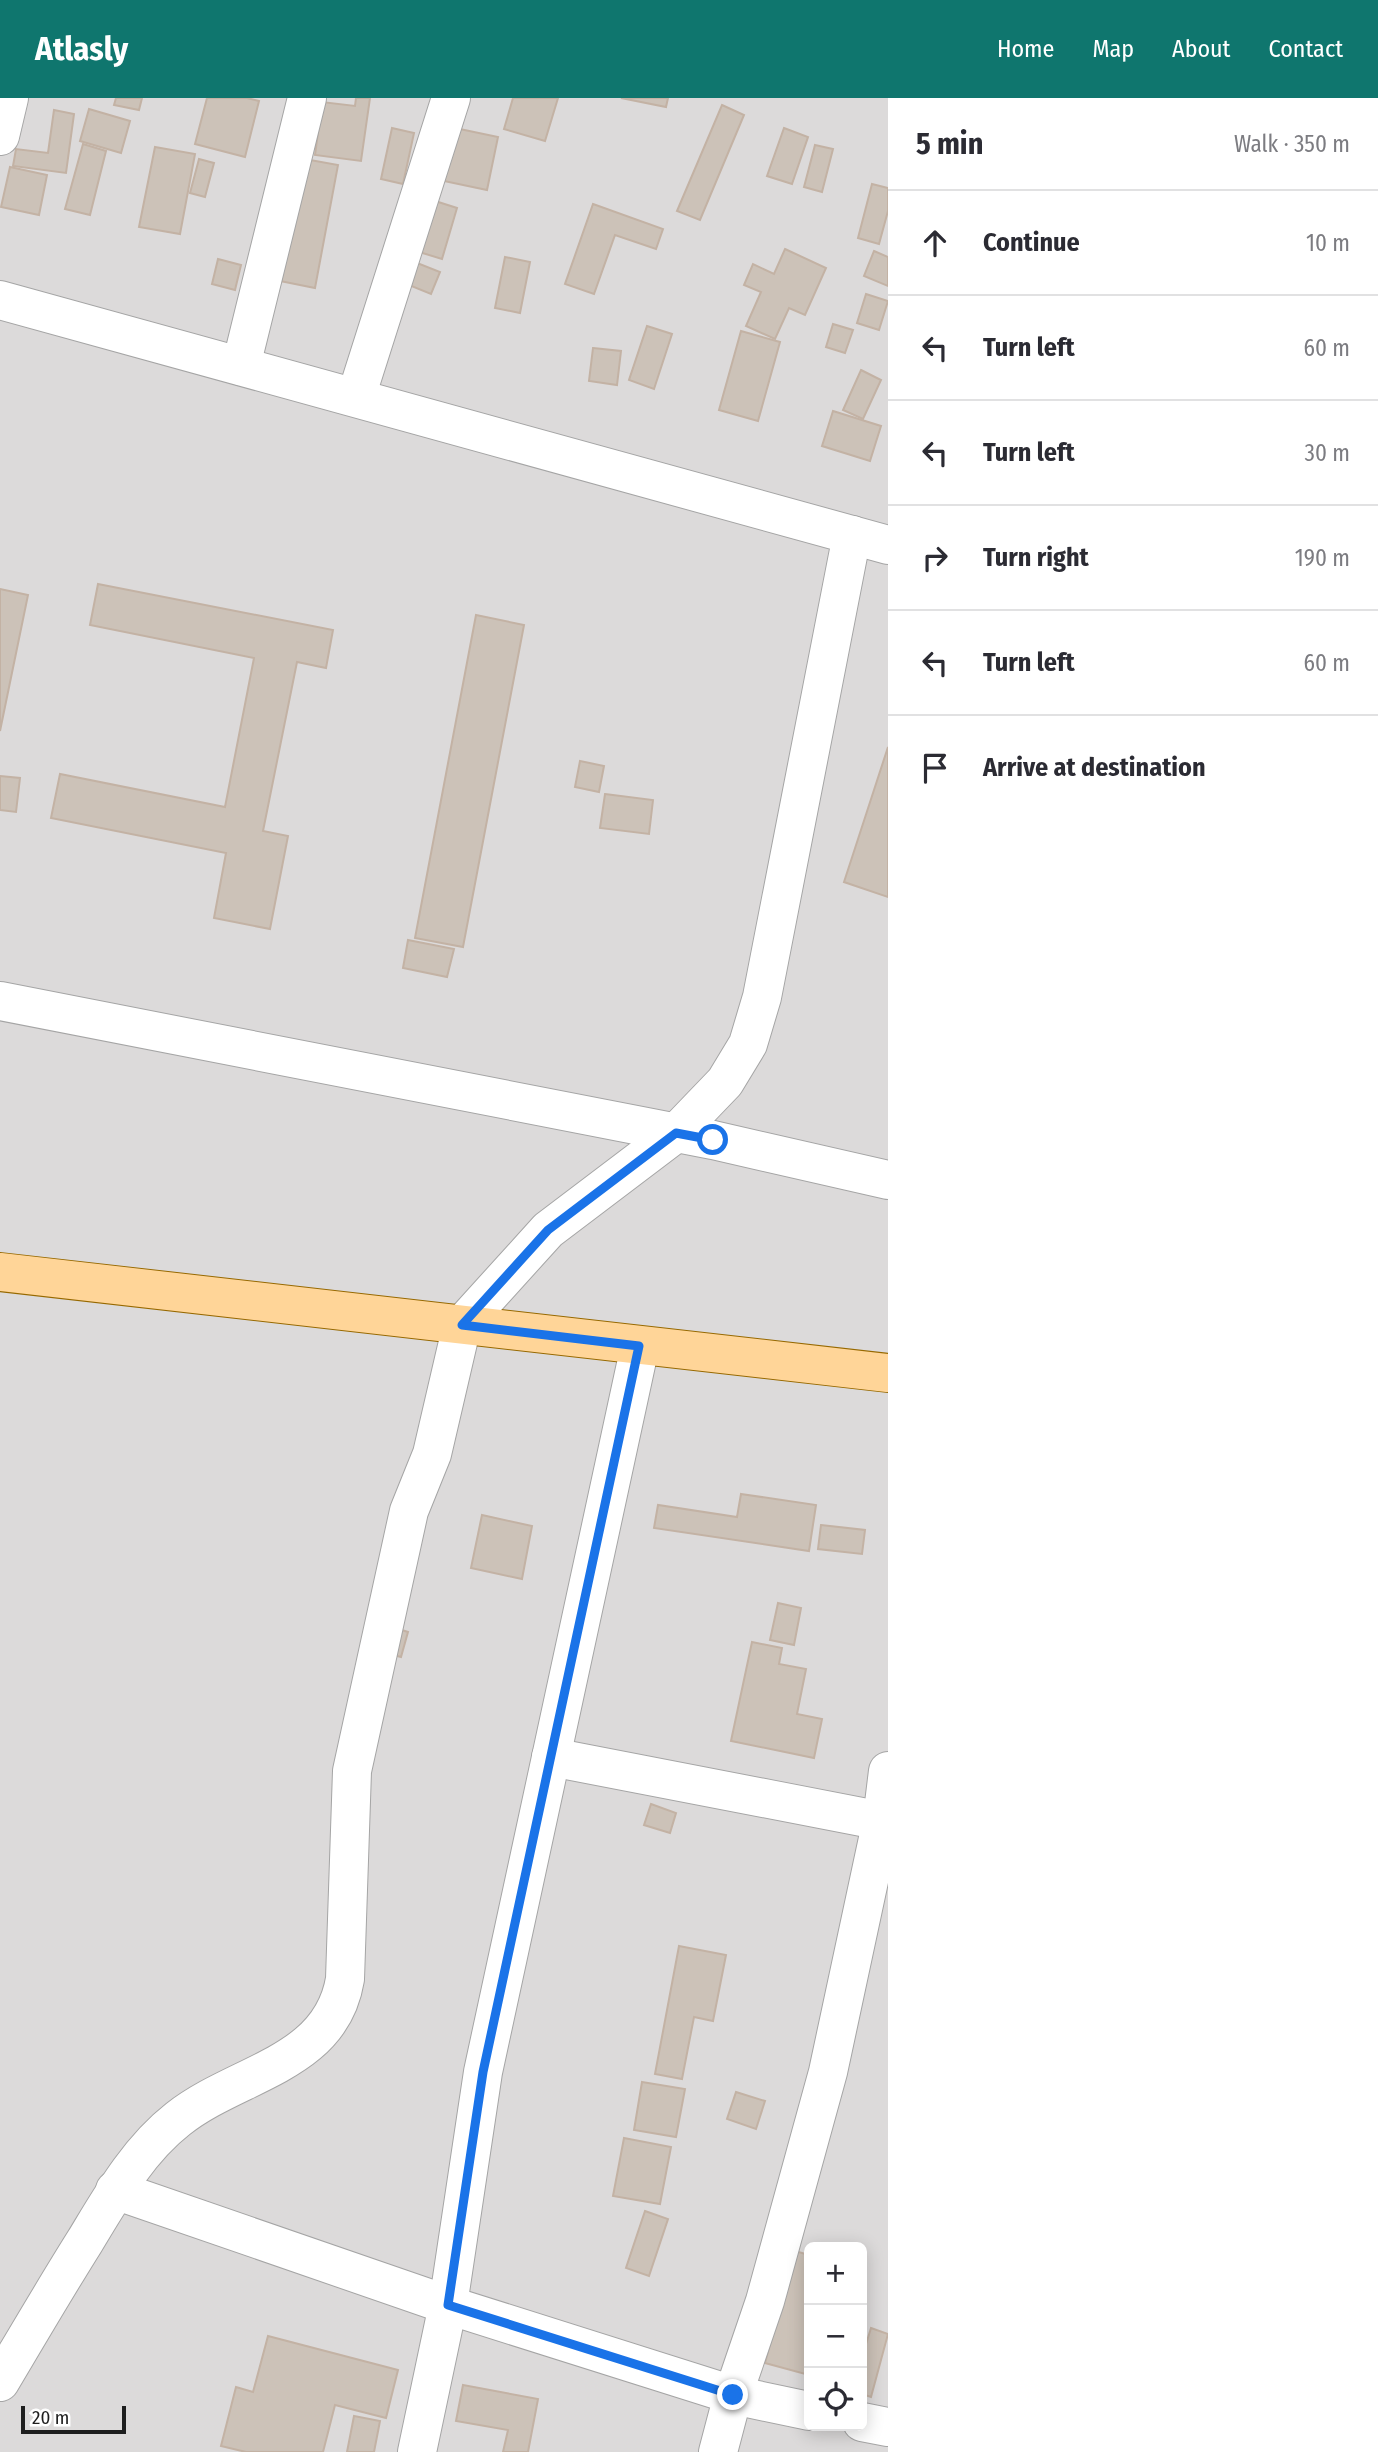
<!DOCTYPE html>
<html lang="en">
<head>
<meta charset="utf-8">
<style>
  body { margin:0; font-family:"Fira Sans Condensed",sans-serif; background:#f7f7f7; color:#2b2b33 }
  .controls { position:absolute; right:21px; bottom:21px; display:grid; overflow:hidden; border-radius:10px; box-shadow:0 4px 18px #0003 }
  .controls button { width:63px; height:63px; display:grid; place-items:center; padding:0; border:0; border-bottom:2px solid #e1e1e2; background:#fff; color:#2b2b33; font:35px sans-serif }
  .scale { position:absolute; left:21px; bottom:18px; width:105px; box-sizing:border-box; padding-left:7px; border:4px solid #1e1e1e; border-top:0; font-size:19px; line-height:24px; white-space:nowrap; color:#1e1e1e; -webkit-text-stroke:5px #fff; paint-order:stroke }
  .stop { position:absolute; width:21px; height:21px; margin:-16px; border:5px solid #1a73e8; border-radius:50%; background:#fff }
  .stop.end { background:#1a73e8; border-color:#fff; box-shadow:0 2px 7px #0008 }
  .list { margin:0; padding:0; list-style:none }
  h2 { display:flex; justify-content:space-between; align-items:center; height:91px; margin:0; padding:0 28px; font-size:30px }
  h2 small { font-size:23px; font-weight:400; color:#7c7c81 }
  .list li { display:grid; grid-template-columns:46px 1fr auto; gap:21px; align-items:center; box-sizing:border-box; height:105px; padding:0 28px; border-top:2px solid #e1e1e2 }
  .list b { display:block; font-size:26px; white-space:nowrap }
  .list em { font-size:23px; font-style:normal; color:#7c7c81 }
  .icon { flex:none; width:38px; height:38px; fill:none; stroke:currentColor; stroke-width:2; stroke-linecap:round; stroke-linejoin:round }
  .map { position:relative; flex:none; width:888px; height:2354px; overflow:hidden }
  header { display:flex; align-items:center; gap:42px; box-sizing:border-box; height:98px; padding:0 35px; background:#0f766e; color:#fff }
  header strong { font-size:33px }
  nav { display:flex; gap:38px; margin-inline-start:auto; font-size:24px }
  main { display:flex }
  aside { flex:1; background:#fff }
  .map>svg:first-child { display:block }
  .residential { fill:#dcdada; fill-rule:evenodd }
  .building { fill:#ccc2b8; stroke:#c3b2a4; stroke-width:2 }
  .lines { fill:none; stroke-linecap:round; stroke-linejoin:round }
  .minor-casing { stroke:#a5a5a5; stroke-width:40 }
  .primary-casing { stroke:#976900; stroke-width:40 }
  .minor { stroke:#fff; stroke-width:38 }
  .primary { stroke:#ffd598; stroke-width:38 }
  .route { stroke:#1a73e8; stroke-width:9 }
</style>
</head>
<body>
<header>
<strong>Atlasly</strong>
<nav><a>Home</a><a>Map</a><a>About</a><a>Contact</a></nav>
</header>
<main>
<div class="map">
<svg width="888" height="2354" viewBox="0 0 888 2354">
  <rect width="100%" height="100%" fill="#f0ece3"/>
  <path class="residential" d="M0,0H888V2354H0ZM809,2149H862V2328H809Z"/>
  <g class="building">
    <path d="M116,0H142L139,12L114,7Z"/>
    <path d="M207,0H247L259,3L245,59L195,46Z"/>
    <path d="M356,0H370L361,63L315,57L322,4L355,8Z"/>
    <path d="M513,0H558L545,43L504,31Z"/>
    <path d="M621,0H668L666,9Z"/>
    <path d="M722,7L744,17L700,122L677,113Z"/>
    <path d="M89,11L130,23L121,55L80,43Z"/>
    <path d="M54,12L74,16L66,75L13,68L16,51L48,55Z"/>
    <path d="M392,30L414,35L403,86L381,81Z"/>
    <path d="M455,30L498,39L487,92L444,83Z"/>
    <path d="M784,30L808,39L792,86L767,78Z"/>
    <path d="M83,46L106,53L90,117L65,111Z"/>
    <path d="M815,47L833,51L822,94L804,89Z"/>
    <path d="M155,49L195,56L180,136L139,129Z"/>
    <path d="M299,60L338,67L315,190L275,182Z"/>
    <path d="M199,61L214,65L205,99L190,95Z"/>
    <path d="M10,69L47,77L39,117L1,109Z"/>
    <path d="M872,86L888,90V113L879,146L858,140Z"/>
    <path d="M432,102L457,110L442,161L416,153Z"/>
    <path d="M593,106L663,131L656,151L615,137L594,196L565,186Z"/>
    <path d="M785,151L826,170L805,217L789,210L775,241L746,228L761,194L744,187L753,166L774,176Z"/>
    <path d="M874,153L888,159V188L864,178Z"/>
    <path d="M505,159L530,164L520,215L495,210Z"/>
    <path d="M218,161L241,167L235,192L212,186Z"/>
    <path d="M407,161L440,174L431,196L399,183Z"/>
    <path d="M866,196L888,203L879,232L857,225Z"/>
    <path d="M833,226L853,232L845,255L826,249Z"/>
    <path d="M647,228L672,236L654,291L629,282Z"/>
    <path d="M741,233L780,244L758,323L719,312Z"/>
    <path d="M593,250L621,253L617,287L589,283Z"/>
    <path d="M861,272L881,282L863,321L843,312Z"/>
    <path d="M833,313L881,328L870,363L822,348Z"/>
    <path d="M98,486L333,532L326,570L297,564L263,733L288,738L270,831L214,820L226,755L51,720L60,676L225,709L254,560L90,527Z"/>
    <path d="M0,491L28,497L0,633Z"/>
    <path d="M476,517L524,527L463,849L415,840Z"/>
    <path d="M888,649V799L844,784Z"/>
    <path d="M580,663L604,668L599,694L575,689Z"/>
    <path d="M0,678L20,680L16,714L0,712Z"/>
    <path d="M605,696L653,702L649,736L600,730Z"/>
    <path d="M408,842L454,851L447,879L403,870Z"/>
    <path d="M741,1396L816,1407L809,1453L654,1430L658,1407L737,1419Z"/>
    <path d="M482,1417L532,1428L522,1481L471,1470Z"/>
    <path d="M821,1427L865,1432L862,1456L818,1451Z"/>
    <path d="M778,1505L801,1510L794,1547L770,1542Z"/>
    <path d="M389,1528L408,1534L401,1559L382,1554Z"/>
    <path d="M752,1544L782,1550L779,1566L806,1571L797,1616L822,1621L814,1660L731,1643Z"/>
    <path d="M651,1706L676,1715L670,1735L644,1727Z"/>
    <path d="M679,1848L726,1857L713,1923L694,1919L682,1981L655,1976Z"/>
    <path d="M642,1984L685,1991L676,2039L634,2032Z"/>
    <path d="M736,1994L765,2003L756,2031L727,2021Z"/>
    <path d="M624,2040L671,2049L660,2106L613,2098Z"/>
    <path d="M645,2113L668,2121L649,2178L626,2170Z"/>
    <path d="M795,2153L809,2157V2277L765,2265Z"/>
    <path d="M871,2230L888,2236L871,2299L862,2296V2259Z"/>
    <path d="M268,2238L398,2272L386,2320L335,2307L323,2354H246L221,2348L236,2289L253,2294Z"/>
    <path d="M463,2287L538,2301L528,2354H503L508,2332L456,2323Z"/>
    <path d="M354,2318L380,2323L374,2354H347Z"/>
  </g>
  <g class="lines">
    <g class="minor-casing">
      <g id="minor">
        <path d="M0,38L9,0"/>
        <path d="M0,202L888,447"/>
        <path d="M241,268L307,0"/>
        <path d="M356,299L451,0"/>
        <path d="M0,903L713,1042L888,1082"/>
        <path d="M551,1659L888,1724"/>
        <path d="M115,2092L448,2207L733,2297L809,2313"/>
        <path d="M0,2284C28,2237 56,2189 85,2143C111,2100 138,2052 178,2021C237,1974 331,1967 345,1881L352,1673L409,1413L432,1356L462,1227L548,1132L676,1035L725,984L748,946L762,899L852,437"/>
        <path d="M862,2324L888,2329"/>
        <path d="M417,2354L448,2207L483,1974L640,1248"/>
        <path d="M718,2354L733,2297L765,2203L828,1974L882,1722L888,1673"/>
      </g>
    </g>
    <g class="primary-casing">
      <path id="primary" d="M0,1174L888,1275"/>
    </g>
    <use href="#minor" class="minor"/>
    <use href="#primary" class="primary"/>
  </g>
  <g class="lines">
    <path class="route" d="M713,1042L676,1035L548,1132L462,1227L639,1248L483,1974L448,2207L733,2297"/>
  </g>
</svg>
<div class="controls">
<button>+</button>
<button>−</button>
<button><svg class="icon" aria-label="locate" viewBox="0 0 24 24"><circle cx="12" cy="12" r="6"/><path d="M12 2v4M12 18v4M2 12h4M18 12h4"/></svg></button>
</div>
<div class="scale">20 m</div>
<div class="stop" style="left:713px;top:1042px"></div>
<div class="stop end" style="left:733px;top:2297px"></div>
</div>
<aside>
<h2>5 min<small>Walk · 350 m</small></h2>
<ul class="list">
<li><svg class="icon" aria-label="ahead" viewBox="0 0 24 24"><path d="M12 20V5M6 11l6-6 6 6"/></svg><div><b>Continue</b></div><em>10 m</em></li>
<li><svg class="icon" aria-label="left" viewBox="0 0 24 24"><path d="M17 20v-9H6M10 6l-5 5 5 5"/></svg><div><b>Turn left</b></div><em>60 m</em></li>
<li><svg class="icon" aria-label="left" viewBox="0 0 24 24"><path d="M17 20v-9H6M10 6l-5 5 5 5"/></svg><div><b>Turn left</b></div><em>30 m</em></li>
<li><svg class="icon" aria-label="right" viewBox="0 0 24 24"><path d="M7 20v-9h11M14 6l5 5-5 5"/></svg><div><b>Turn right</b></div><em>190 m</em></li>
<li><svg class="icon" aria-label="left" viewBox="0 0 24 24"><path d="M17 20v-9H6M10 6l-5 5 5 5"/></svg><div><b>Turn left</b></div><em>60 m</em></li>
<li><svg class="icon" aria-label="arrive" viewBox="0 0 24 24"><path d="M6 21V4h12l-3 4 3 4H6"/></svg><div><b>Arrive at destination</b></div></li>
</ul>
</aside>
</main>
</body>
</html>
